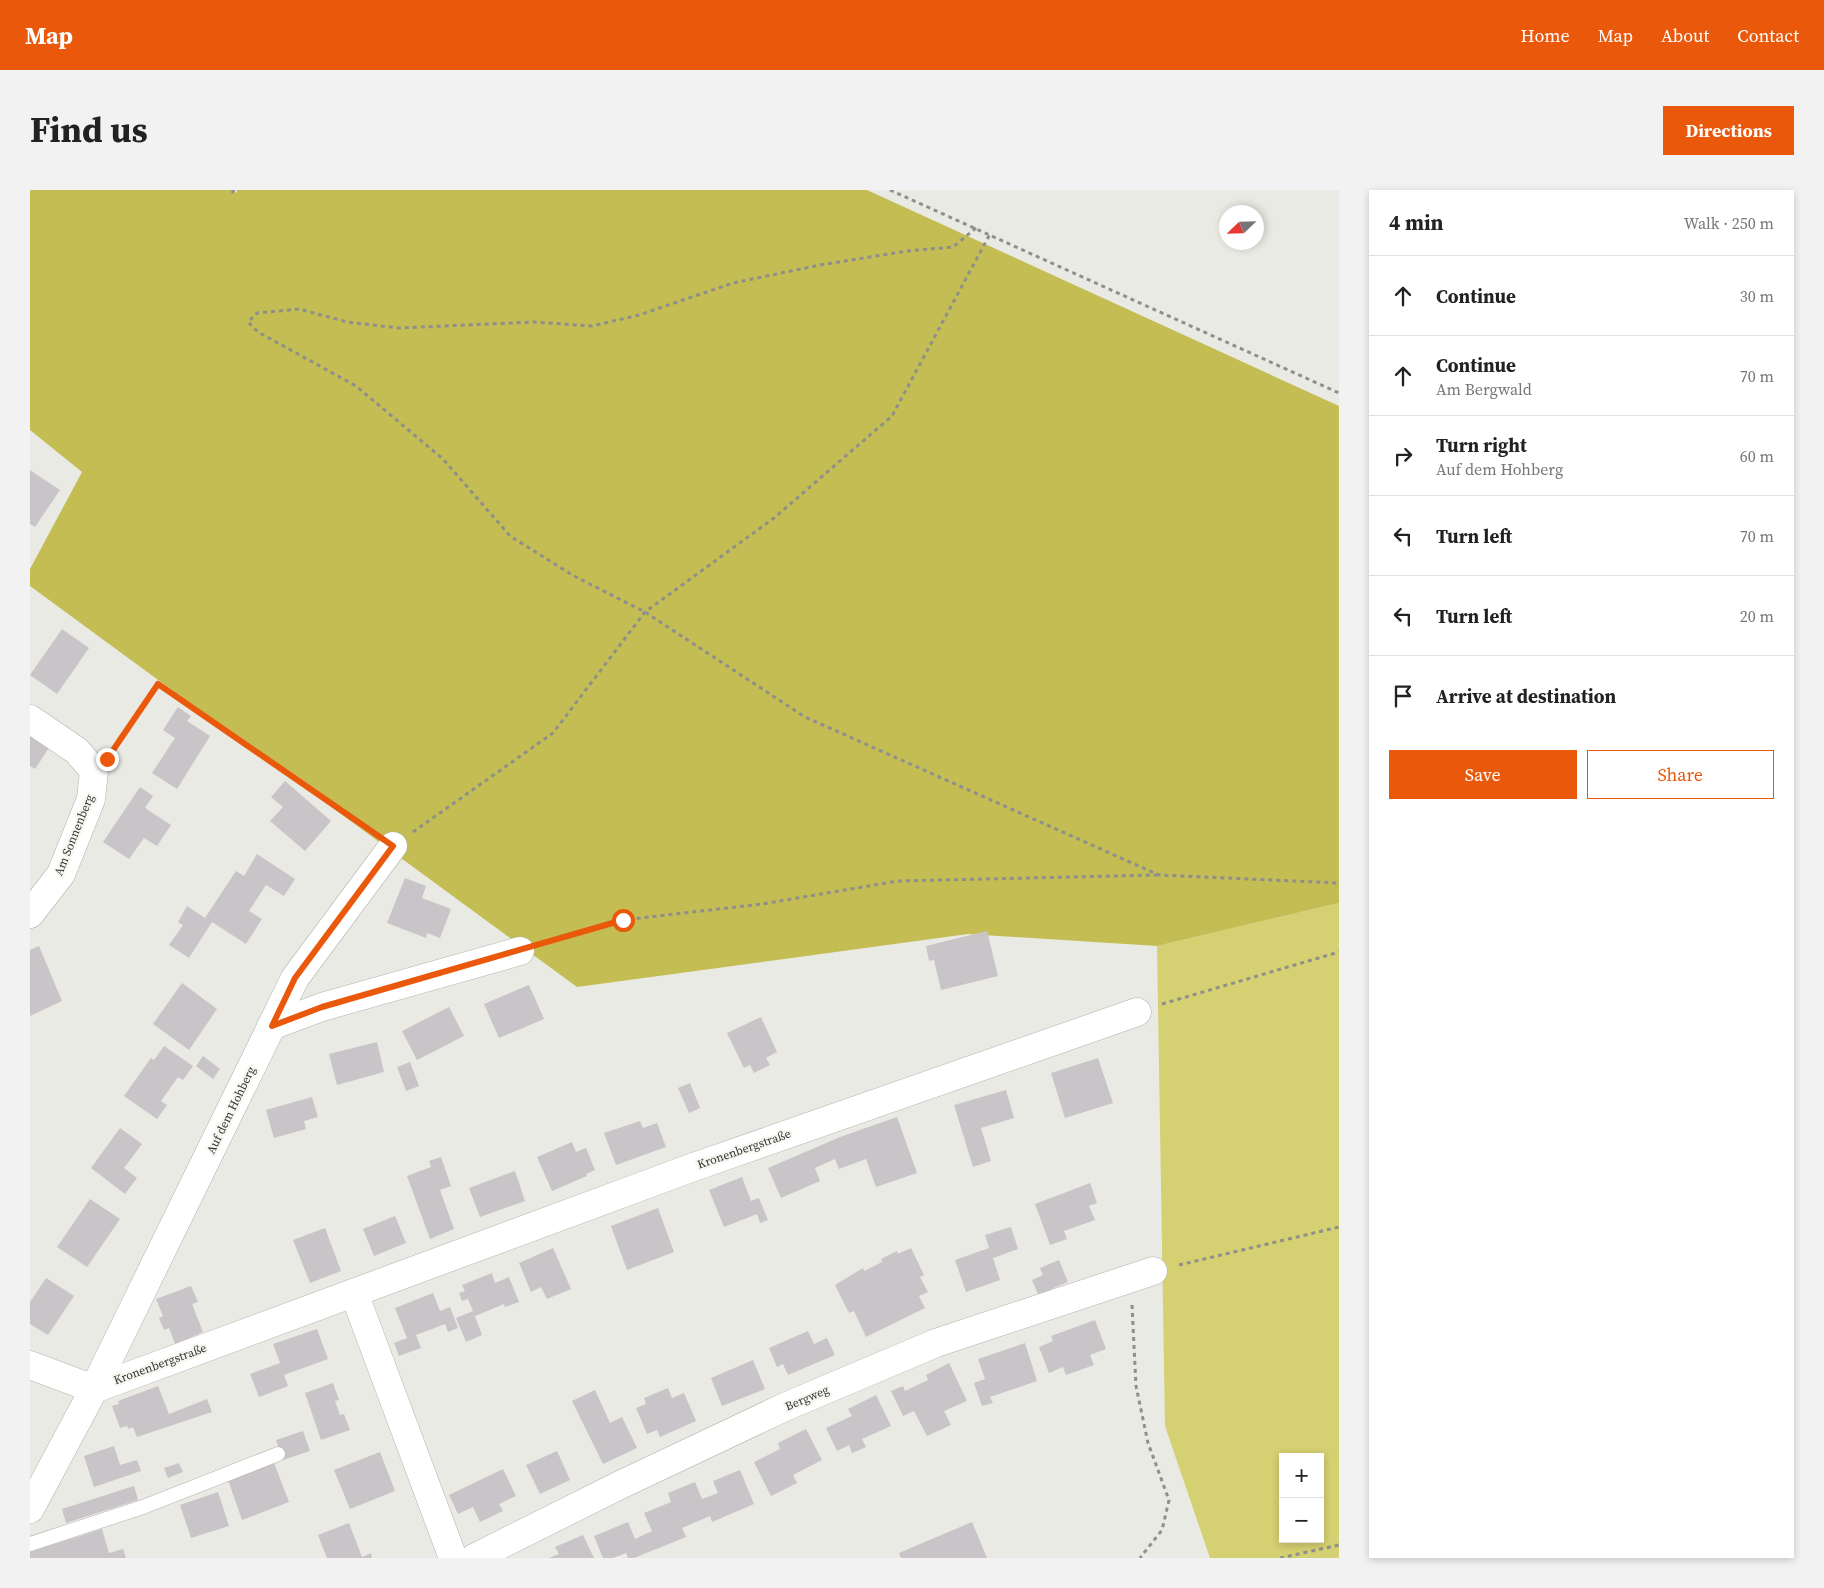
<!DOCTYPE html>
<html lang="en">
<head>
<meta charset="utf-8">
<style>
  body { margin:0; font-family:"Source Serif 4",serif; background:#f2f2f2; color:#222 }
  .controls { position:absolute; right:15px; bottom:15px; display:grid; overflow:hidden; border-radius:0px; box-shadow:0 2px 8px #0003 }
  .controls button { width:45px; height:45px; display:grid; place-items:center; padding:0; border:0; border-bottom:1px solid #e0e0e0; background:#fff; color:#222; font:25px sans-serif }
  .compass { position:absolute; left:1189px; top:15px; width:45px; height:45px; border-radius:50%; background:#fff; box-shadow:0 2px 8px #0003; rotate:247deg }
  .stop { position:absolute; width:15px; height:15px; margin:-11px; border:4px solid #ea580c; border-radius:50%; background:#fff }
  .stop.end { background:#ea580c; border-color:#fff; box-shadow:0 1px 5px #0008 }
  .list { margin:0; padding:0; list-style:none }
  h2 { display:flex; justify-content:space-between; align-items:center; height:65px; margin:0; padding:0 20px; font-size:21px }
  h2 small { font-size:16px; font-weight:400; color:#767676 }
  .list li { display:grid; grid-template-columns:32px 1fr auto; gap:15px; align-items:center; box-sizing:border-box; height:80px; padding:0 20px; border-top:1px solid #e0e0e0 }
  .list b { display:block; font-size:19px; white-space:nowrap }
  .list p { margin:0; font-size:16px; white-space:nowrap; color:#767676 }
  .list em { font-size:16px; font-style:normal; color:#767676 }
  .actions { display:flex; gap:10px; padding:15px 20px }
  .actions a { flex:1; padding:11px 0; border:1px solid #ea580c; border-radius:0px; text-align:center; font-size:18px; color:#ea580c }
  .actions .main { background:#ea580c; color:#fff }
  .icon { flex:none; width:28px; height:28px; fill:none; stroke:currentColor; stroke-width:2; stroke-linecap:round; stroke-linejoin:round }
  .map { position:relative; flex:none; width:1309px; height:1368px; overflow:hidden; border-radius:0px }
  header { display:flex; align-items:center; gap:30px; box-sizing:border-box; height:70px; padding:0 25px; background:#ea580c; color:#fff }
  header strong { font-size:24px }
  nav { display:flex; gap:28px; margin-inline-start:auto; font-size:18px }
  .intro { display:flex; align-items:center; justify-content:space-between; box-sizing:border-box; height:120px; padding:0 30px }
  h1 { margin:0; font-size:35px }
  .button { padding:12px 22px; border-radius:0px; background:#ea580c; color:#fff; font-size:18px; font-weight:700 }
  main { display:flex; gap:30px; padding:0 30px }
  aside { flex:1; background:#fff; border-radius:0px; box-shadow:0 2px 8px #0003 }
  .map>svg:first-child { display:block }
  .green { fill:#d5d071; fill-rule:evenodd }
  .forest { fill:#c3bd54 }
  .building { fill:#c9c4c8 }
  .lines { fill:none; stroke-linecap:round; stroke-linejoin:round }
  .service-casing { stroke:#b2b2ac; stroke-width:15 }
  .minor-casing { stroke:#b2b2ac; stroke-width:29 }
  .path { stroke:#8f8f8b; stroke-width:3; stroke-dasharray:4 4; stroke-linecap:butt }
  .service { stroke:#fff; stroke-width:14 }
  .minor { stroke:#fff; stroke-width:28 }
  .route { stroke:#ea580c; stroke-width:6 }
  .labels { text-anchor:middle; dominant-baseline:central; stroke-width:4.5; stroke-linejoin:round; paint-order:stroke }
  .street-label { font-size:12px; fill:#333331; stroke:#f7f7f1 }
</style>
</head>
<body>
<header>
<strong>Map</strong>
<nav><a>Home</a><a>Map</a><a>About</a><a>Contact</a></nav>
</header>
<div class="intro"><h1>Find us</h1><a class="button">Directions</a></div>
<main>
<div class="map">
<svg width="1309" height="1368" viewBox="0 0 1309 1368">
  <rect width="100%" height="100%" fill="#eaeae4"/>
  <path class="green" d="M1309,713V1368H1180L1135,1236L1127,756ZM1253,1267H1290V1349H1253Z"/>
  <path class="forest" d="M0,0H203L206,3L207,0H837L1309,216V713L1127,756L938,744L547,797L0,396V379L52,282L0,240Z"/>
  <g class="building">
    <path d="M0,280L30,300L5,337L0,334Z"/>
    <path d="M32,439L59,458L27,504L0,485Z"/>
    <path d="M148,517L161,526L157,531L180,546L147,599L122,583L145,548L133,540Z"/>
    <path d="M0,545L19,558L5,579L0,576Z"/>
    <path d="M255,591L301,631L275,661L240,631L253,617L241,607Z"/>
    <path d="M110,597L123,606L115,618L141,635L127,656L114,648L99,669L73,652Z"/>
    <path d="M227,664L265,689L254,706L236,695L219,721L232,729L216,754L182,732L159,768L139,755L153,735L148,732L157,716L175,728L206,681L214,686Z"/>
    <path d="M375,688L396,696L392,708L421,719L410,748L397,743L396,748L357,733Z"/>
    <path d="M957,741L968,786L911,800L904,770L899,771L896,756Z"/>
    <path d="M9,756L32,811L0,826V760Z"/>
    <path d="M152,793L187,819L159,860L123,834Z"/>
    <path d="M499,795L514,829L469,848L454,814Z"/>
    <path d="M419,817L434,846L387,870L372,841Z"/>
    <path d="M731,827L747,862L736,868L740,875L724,883L720,875L714,878L697,843Z"/>
    <path d="M347,852L354,882L307,895L299,864Z"/>
    <path d="M134,856L163,876L153,890L148,887L131,911L137,915L127,929L94,906L121,868L124,870Z"/>
    <path d="M173,866L190,879L183,889L166,876Z"/>
    <path d="M1068,868L1083,913L1035,928L1021,883Z"/>
    <path d="M380,872L389,896L376,901L367,877Z"/>
    <path d="M660,893L670,918L659,923L648,898Z"/>
    <path d="M976,900L984,928L951,938L961,971L943,977L924,915Z"/>
    <path d="M282,907L288,927L274,931L276,939L244,948L236,920Z"/>
    <path d="M867,927L887,983L846,997L836,969L809,979L805,969L785,978L790,991L751,1008L738,978L810,947Z"/>
    <path d="M610,931L613,938L627,933L636,957L586,975L574,943Z"/>
    <path d="M90,938L112,954L94,978L107,988L95,1004L61,978Z"/>
    <path d="M542,952L546,962L556,958L565,980L556,984L557,986L522,1001L507,967Z"/>
    <path d="M411,967L421,996L410,1000L424,1039L400,1049L377,986L401,977L399,971Z"/>
    <path d="M485,981L495,1011L450,1027L439,998Z"/>
    <path d="M712,987L721,1011L729,1008L738,1030L730,1033L727,1024L694,1037L679,1000Z"/>
    <path d="M1060,993L1067,1013L1059,1016L1065,1030L1034,1041L1037,1049L1020,1055L1005,1014Z"/>
    <path d="M60,1009L90,1029L57,1077L27,1057Z"/>
    <path d="M628,1018L644,1062L597,1080L581,1036Z"/>
    <path d="M365,1026L376,1053L344,1066L333,1039Z"/>
    <path d="M981,1037L988,1059L963,1068L970,1090L936,1102L925,1070L959,1058L955,1045Z"/>
    <path d="M295,1038L311,1081L280,1093L263,1050Z"/>
    <path d="M523,1058L541,1099L517,1109L511,1097L501,1102L489,1073Z"/>
    <path d="M881,1058L894,1085L890,1087L898,1102L889,1106L895,1118L836,1147L824,1121L819,1123L805,1095L833,1078L834,1081L852,1072L851,1069L867,1061L868,1064Z"/>
    <path d="M1029,1070L1038,1092L1019,1100L1021,1105L1010,1109L1002,1090L1013,1085L1010,1078Z"/>
    <path d="M462,1083L465,1093L479,1087L489,1112L475,1117L474,1114L445,1126L452,1145L436,1152L426,1128L443,1121L438,1109L432,1111L429,1103L435,1101L432,1095Z"/>
    <path d="M16,1088L44,1106L18,1145L0,1134V1112Z"/>
    <path d="M161,1096L168,1112L162,1114L173,1142L145,1154L139,1138L134,1140L129,1128L133,1126L126,1109Z"/>
    <path d="M403,1103L410,1121L420,1117L428,1138L418,1142L415,1134L386,1145L391,1158L369,1166L364,1153L377,1148L365,1118Z"/>
    <path d="M1065,1130L1076,1159L1060,1165L1064,1175L1036,1185L1033,1177L1019,1183L1009,1157L1023,1151L1021,1146Z"/>
    <path d="M287,1139L298,1169L254,1185L258,1196L229,1207L220,1184L250,1173L243,1154Z"/>
    <path d="M778,1141L784,1154L797,1148L805,1165L758,1185L753,1174L747,1177L739,1158Z"/>
    <path d="M995,1153L1007,1191L960,1207L963,1213L952,1216L944,1193L955,1189L948,1169Z"/>
    <path d="M723,1170L735,1199L692,1216L681,1188Z"/>
    <path d="M919,1173L937,1211L914,1221L921,1235L897,1246L884,1221L873,1226L861,1201L873,1196L875,1201L898,1190L896,1185Z"/>
    <path d="M303,1193L309,1210L305,1211L310,1225L314,1224L320,1240L291,1250L275,1203Z"/>
    <path d="M128,1196L139,1224L177,1209L182,1222L107,1247L103,1237L99,1239L97,1236L90,1238L82,1216L89,1214L88,1211Z"/>
    <path d="M638,1198L642,1208L654,1203L666,1231L630,1247L627,1240L617,1244L606,1218L616,1214L614,1208Z"/>
    <path d="M565,1200L580,1233L592,1227L607,1258L573,1274L542,1211Z"/>
    <path d="M846,1205L861,1236L832,1249L836,1257L822,1263L819,1255L807,1261L796,1238L822,1226L818,1219Z"/>
    <path d="M776,1239L792,1270L763,1285L767,1293L741,1306L724,1272L750,1259L748,1253Z"/>
    <path d="M273,1241L280,1261L253,1270L246,1250Z"/>
    <path d="M84,1256L90,1275L107,1270L111,1281L64,1297L54,1266Z"/>
    <path d="M527,1261L540,1290L510,1304L496,1275Z"/>
    <path d="M350,1262L365,1301L320,1319L304,1280Z"/>
    <path d="M149,1273L153,1282L138,1288L134,1278Z"/>
    <path d="M244,1273L259,1312L212,1330L198,1290Z"/>
    <path d="M473,1279L486,1306L469,1314L473,1321L450,1332L443,1317L428,1324L419,1305Z"/>
    <path d="M710,1280L724,1314L682,1332L680,1326L652,1338L656,1347L604,1368H598L596,1363L583,1368H573L564,1346L598,1332L605,1349L622,1341L614,1323L641,1312L638,1303L665,1292L672,1309L688,1303L683,1291Z"/>
    <path d="M104,1296L108,1310L36,1333L32,1319Z"/>
    <path d="M188,1302L199,1336L161,1348L150,1315Z"/>
    <path d="M942,1332L957,1368H871L869,1363Z"/>
    <path d="M319,1333L332,1367L341,1363L342,1368H297L288,1345Z"/>
    <path d="M72,1339L79,1363L93,1359L96,1368H0V1362Z"/>
    <path d="M553,1345L564,1368H519L529,1364L525,1357Z"/>
  </g>
  <g class="lines">
    <g class="service-casing">
      <path id="service" d="M0,1354L113,1317L248,1264"/>
    </g>
    <g class="minor-casing">
      <g id="minor">
        <path d="M0,529L47,561L64,581L61,609L31,684L0,724"/>
        <path d="M241,836L292,817L490,761"/>
        <path d="M324,1103L423,1368"/>
        <path d="M0,1175L64,1199L265,788L363,656"/>
        <path d="M0,1319L64,1199L661,978L1107,822"/>
        <path d="M444,1368L590,1295L757,1216L906,1153L1123,1081"/>
      </g>
    </g>
    <g class="path">
      <path d="M860,0L1309,203"/>
      <path d="M202,3L204,0"/>
      <path d="M946,38L923,57L877,61L790,75L703,93L609,125L562,136L504,132L369,138L317,132L269,119L227,123L218,132L228,142L326,196L413,269L480,346L544,386L615,422L775,527L1129,685L1309,693"/>
      <path d="M81,562L128,494L341,640"/>
      <path d="M383,642L523,543L615,422L744,328L862,226L960,44"/>
      <path d="M514,753L593,730L732,714L868,691L1127,685"/>
      <path d="M1132,814L1309,762"/>
      <path d="M1149,1075L1309,1037"/>
      <path d="M1102,1115L1106,1196L1118,1253L1139,1310L1132,1340L1110,1368"/>
      <path d="M1250,1368L1309,1355"/>
    </g>
    <use href="#service" class="service"/>
    <use href="#minor" class="minor"/>
  </g>
  <g class="lines">
    <path class="route" d="M77,569L128,494L363,656L265,788L242,836L292,817L593,730"/>
  </g>
  <g class="labels">
    <g class="street-label">
      <text transform="translate(44 645) rotate(-68)">Am Sonnenberg</text>
      <text transform="translate(201 920) rotate(-64)">Auf dem Hohberg</text>
      <text transform="translate(714 959) rotate(-19)">Kronenbergstraße</text>
      <text transform="translate(130 1174) rotate(-20)">Kronenbergstraße</text>
      <text transform="translate(777 1208) rotate(-23)">Bergweg</text>
    </g>
  </g>
</svg>
<div class="controls">
<button>+</button>
<button>−</button>
</div>
<svg class="compass" viewBox="-18 -18 36 36"><path d="M0-13l5 13h-10z" fill="#e53935"/><path d="M0 13l5-13h-10z" fill="#767676"/></svg>
<div class="stop" style="left:593px;top:730px"></div>
<div class="stop end" style="left:77px;top:569px"></div>
</div>
<aside>
<h2>4 min<small>Walk · 250 m</small></h2>
<ul class="list">
<li><svg class="icon" aria-label="ahead" viewBox="0 0 24 24"><path d="M12 20V5M6 11l6-6 6 6"/></svg><div><b>Continue</b></div><em>30 m</em></li>
<li><svg class="icon" aria-label="ahead" viewBox="0 0 24 24"><path d="M12 20V5M6 11l6-6 6 6"/></svg><div><b>Continue</b><p>Am Bergwald</p></div><em>70 m</em></li>
<li><svg class="icon" aria-label="right" viewBox="0 0 24 24"><path d="M7 20v-9h11M14 6l5 5-5 5"/></svg><div><b>Turn right</b><p>Auf dem Hohberg</p></div><em>60 m</em></li>
<li><svg class="icon" aria-label="left" viewBox="0 0 24 24"><path d="M17 20v-9H6M10 6l-5 5 5 5"/></svg><div><b>Turn left</b></div><em>70 m</em></li>
<li><svg class="icon" aria-label="left" viewBox="0 0 24 24"><path d="M17 20v-9H6M10 6l-5 5 5 5"/></svg><div><b>Turn left</b></div><em>20 m</em></li>
<li><svg class="icon" aria-label="arrive" viewBox="0 0 24 24"><path d="M6 21V4h12l-3 4 3 4H6"/></svg><div><b>Arrive at destination</b></div></li>
</ul>
<div class="actions"><a class="main">Save</a><a>Share</a></div>
</aside>
</main>
</body>
</html>
